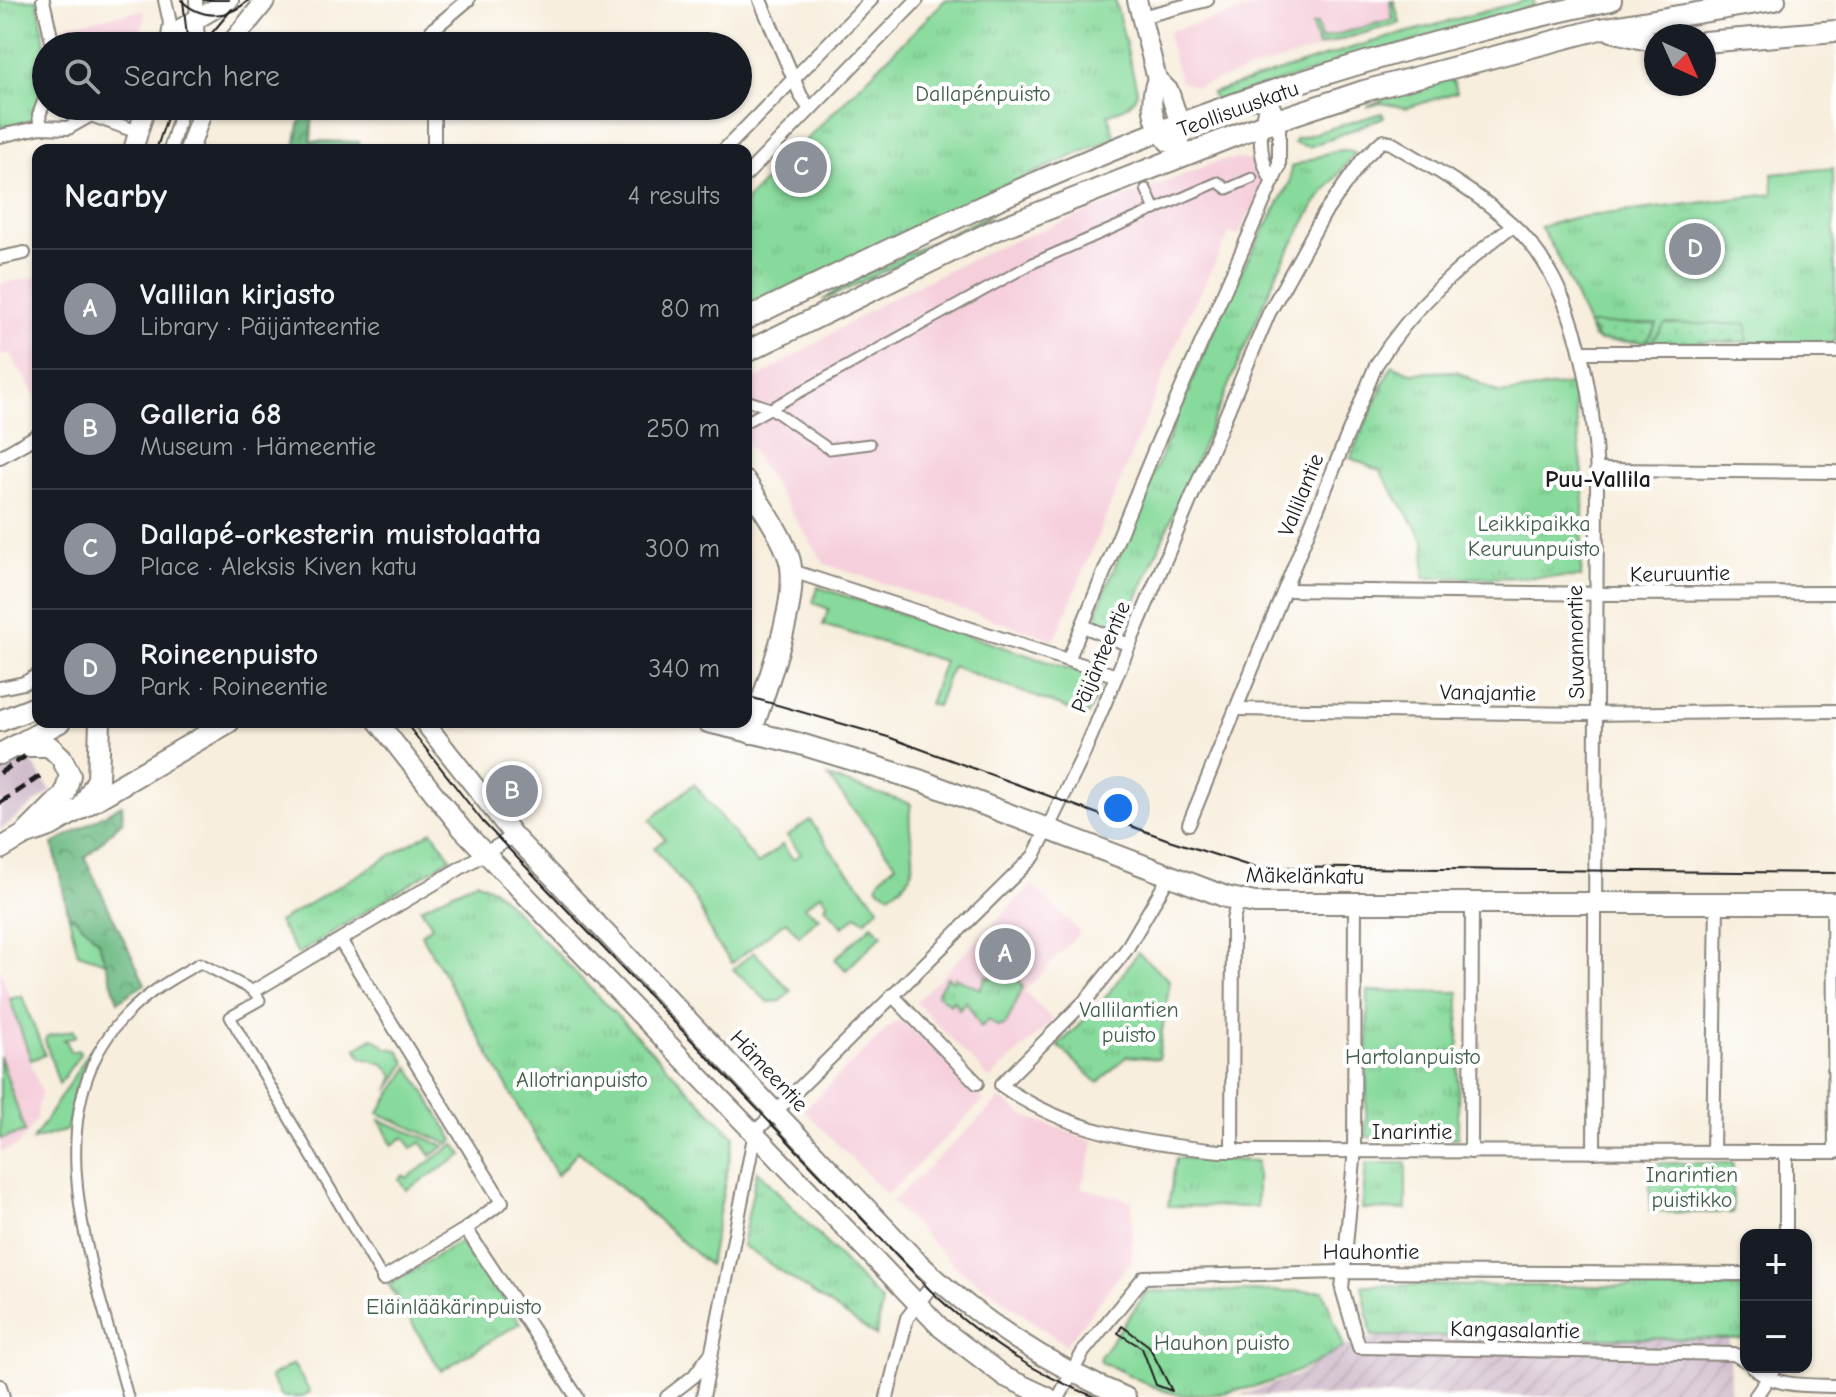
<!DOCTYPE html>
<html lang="en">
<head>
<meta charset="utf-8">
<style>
  body { margin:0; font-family:"Comic Neue",sans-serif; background:#20242c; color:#f1f3f6 }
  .controls { position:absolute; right:24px; bottom:24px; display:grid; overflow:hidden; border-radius:16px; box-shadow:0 2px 6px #0004 }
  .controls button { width:72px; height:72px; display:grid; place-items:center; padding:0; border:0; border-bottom:2px solid #363941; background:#171b24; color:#f1f3f6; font:40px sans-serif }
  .compass { position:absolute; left:1644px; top:24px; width:72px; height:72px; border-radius:50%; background:#171b24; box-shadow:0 2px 6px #0004; rotate:135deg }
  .you { position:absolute; left:1118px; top:808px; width:28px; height:28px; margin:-20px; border:6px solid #fff; border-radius:50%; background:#1a73e8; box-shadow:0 0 0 12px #1a73e833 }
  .badge { display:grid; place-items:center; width:52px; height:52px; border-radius:50%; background:#8c9099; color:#fff; font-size:26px; font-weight:700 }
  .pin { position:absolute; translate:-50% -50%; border:4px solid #fff; box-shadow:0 2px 8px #0006 }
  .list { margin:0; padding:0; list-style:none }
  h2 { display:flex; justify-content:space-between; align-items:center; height:104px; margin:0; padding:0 32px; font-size:34px }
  h2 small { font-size:26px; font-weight:400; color:#9ea1a6 }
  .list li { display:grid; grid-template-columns:52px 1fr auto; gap:24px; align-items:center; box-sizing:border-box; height:120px; padding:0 32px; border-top:2px solid #363941 }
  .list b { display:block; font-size:30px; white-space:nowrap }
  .list p { margin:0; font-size:26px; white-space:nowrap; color:#9ea1a6 }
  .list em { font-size:26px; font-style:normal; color:#9ea1a6 }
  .icon { flex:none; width:44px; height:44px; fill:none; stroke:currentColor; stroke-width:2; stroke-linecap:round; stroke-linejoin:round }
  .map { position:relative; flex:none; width:1836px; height:1397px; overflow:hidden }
  .search { position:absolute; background:#171b24; box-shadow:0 2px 6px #0004; left:32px; top:32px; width:720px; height:88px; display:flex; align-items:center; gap:20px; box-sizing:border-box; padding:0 28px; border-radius:44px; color:#9ea1a6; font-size:30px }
  .panel { position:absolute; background:#171b24; box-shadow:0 2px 6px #0004; left:32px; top:144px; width:720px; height:584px; border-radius:16px }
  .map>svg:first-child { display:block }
  .built { fill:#f5cfdb }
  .industrial { fill:url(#industrial-furrows) }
  .railway { fill:#d1bdcc }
  .grass { fill:#87da9b; stroke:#527b5c; stroke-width:2 }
  .forest { fill:url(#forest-crowns); stroke:#446b50; stroke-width:2 }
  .park { fill:url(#park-tufts); stroke:#527b5c; stroke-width:2 }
  .garden { fill:url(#garden-dots); stroke:#527b5c; stroke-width:2 }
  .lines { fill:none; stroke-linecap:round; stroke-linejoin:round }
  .pedestrian-casing { stroke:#8a857c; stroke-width:13 }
  .minor-casing { stroke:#8a857c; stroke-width:16 }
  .secondary-casing { stroke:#8a857c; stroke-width:22 }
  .primary-casing { stroke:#8a857c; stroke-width:24 }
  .pedestrian { stroke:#fff; stroke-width:9 }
  .minor { stroke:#fff; stroke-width:12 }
  .secondary { stroke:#fff; stroke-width:18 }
  .primary { stroke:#fff; stroke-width:20 }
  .tram { stroke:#1c1c1c; stroke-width:2 }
  .rail { stroke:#1c1c1c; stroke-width:5; stroke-dasharray:12 6; stroke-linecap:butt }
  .labels { text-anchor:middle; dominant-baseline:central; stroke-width:8; stroke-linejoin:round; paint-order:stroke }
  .park-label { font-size:22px; fill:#415e48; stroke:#fff }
  .street-label { font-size:22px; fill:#1c1c1c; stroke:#fff }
  .neighbourhood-label { font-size:24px; font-weight:bold; fill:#1c1c1c; stroke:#fff }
</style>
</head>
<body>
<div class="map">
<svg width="1836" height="1397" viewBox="0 0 1836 1397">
  <defs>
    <pattern id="industrial-furrows" width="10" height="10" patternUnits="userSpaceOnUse" patternTransform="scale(2)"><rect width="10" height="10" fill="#d1bdcc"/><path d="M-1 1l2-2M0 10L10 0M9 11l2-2" fill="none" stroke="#b3a2af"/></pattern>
    <pattern id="forest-crowns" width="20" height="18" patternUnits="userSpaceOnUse" patternTransform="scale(2)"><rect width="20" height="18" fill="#6dba83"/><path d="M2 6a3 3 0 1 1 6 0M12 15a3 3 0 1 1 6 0" fill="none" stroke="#59966a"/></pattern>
    <pattern id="park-tufts" width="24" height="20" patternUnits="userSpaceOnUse" patternTransform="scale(2)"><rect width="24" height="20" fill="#87da9b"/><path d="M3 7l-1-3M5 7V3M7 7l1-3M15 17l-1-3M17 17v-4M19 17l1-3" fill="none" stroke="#74ba85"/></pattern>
    <pattern id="garden-dots" width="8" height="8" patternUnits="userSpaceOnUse" patternTransform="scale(2)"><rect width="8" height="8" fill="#87da9b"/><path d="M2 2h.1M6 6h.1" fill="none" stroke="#74ba85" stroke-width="1.8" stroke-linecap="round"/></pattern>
  </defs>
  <rect width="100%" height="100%" fill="#fff"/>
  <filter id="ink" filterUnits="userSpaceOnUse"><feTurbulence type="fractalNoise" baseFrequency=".0125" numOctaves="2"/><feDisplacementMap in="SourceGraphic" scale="16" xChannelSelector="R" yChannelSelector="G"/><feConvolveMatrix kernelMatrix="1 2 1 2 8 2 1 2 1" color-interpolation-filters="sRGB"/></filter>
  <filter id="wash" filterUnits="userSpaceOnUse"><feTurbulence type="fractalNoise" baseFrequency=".006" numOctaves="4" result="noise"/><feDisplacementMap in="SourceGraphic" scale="32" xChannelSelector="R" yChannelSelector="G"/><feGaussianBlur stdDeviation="1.8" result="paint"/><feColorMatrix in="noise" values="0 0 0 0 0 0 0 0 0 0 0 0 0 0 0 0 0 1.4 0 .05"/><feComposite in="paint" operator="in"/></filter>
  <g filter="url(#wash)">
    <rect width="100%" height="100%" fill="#f7eedd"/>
    <g class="built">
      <path d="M1280,0H1394L1400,23L1196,87L1180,81L1168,37L1170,31Z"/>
      <path d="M143,10L145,19L136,46H61L57,27Z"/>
      <path d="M1234,159L1256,161L1262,182L1256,211L1249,214L1238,236L1230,233L1188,316L1055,640L825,564L746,442V385L885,301L991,250L1219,161Z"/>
      <path d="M38,276V401L10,353L0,356V284Z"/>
      <path d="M1032,885L1080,932L1025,991L1053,1020L990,1079L916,1002Z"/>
      <path d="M0,968L41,1093L36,1120L29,1131L17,1146L0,1152Z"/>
      <path d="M895,1021L907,1022L984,1100L887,1195L804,1110Z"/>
      <path d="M1000,1099L1025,1116L1095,1142L1081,1187L1132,1201V1259L1066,1345L955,1266L892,1202Z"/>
    </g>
    <path class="industrial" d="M1381,1336L1729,1339L1730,1397L1180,1395H1242L1295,1376L1344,1347Z"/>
    <path class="railway" d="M27,755L51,791L0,830V766Z"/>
    <g class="grass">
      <path d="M1527,0H1533L1534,6L1215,101L1212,93L1361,45Z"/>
      <path d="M1394,1L1400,23L1318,46L1312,25L1317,24L1321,39L1393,19L1390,2Z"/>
      <path d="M1447,78L1454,82L1457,92L1407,108L1381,103L1367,107L1403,90Z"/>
      <path d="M1382,113L1384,117L1309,147L1294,143L1295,139Z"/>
      <path d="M993,213L976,227L822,301L845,284Z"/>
      <path d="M818,587L1092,676L1100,689L1087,716L952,666L937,706L929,704L944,661L823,625L829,609L813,603Z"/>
      <path d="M828,777L911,804C903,841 932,872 889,894L877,887L880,878L896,864Z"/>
      <path d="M694,784L758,864L782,845L793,859L801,854L787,836L810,820L835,856L879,907L865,921L857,915L843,927L825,906L828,903L821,894L804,907L819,917L799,936L786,921L732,963L715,941L696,900L654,848L665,839L650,820Z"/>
      <path d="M69,917H74L98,940L105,962L78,953Z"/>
      <path d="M872,925L882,935L846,970L835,959Z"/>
      <path d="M754,952L791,991L781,1001L768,1002L733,969Z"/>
      <path d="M22,996L45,1055L31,1060L10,999Z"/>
      <path d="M74,1030L76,1036L63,1040L67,1042L70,1052L79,1050L80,1054L59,1084L45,1040L47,1036Z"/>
      <path d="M373,1038L387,1048L398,1050L406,1063L388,1091L394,1076L384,1064L362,1058L356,1048Z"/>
      <path d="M93,1046L75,1091L67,1130L33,1140Z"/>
      <path d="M0,1056L25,1132L0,1139Z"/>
      <path d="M409,1067L454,1140L449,1144L378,1113Z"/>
      <path d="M380,1120L445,1146L431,1156L422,1142L412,1148L404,1137L392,1145Z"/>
      <path d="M455,1144L463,1155L406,1190L399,1179L404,1175L407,1178Z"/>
      <path d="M293,1364L310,1392L302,1397H281L270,1377Z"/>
    </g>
    <g class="forest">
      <path d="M313,112L311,141L359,142V150H294C300,136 293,118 313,112Z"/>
      <path d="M122,805L123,820L85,858L145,984L118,1001L98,940L74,917H69L53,844Z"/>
    </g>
    <g class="park">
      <path d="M0,0H37C43,27 59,101 30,120C22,125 9,125 0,127Z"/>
      <path d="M945,0H1115L1137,90C1135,105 1121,109 1108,115L1115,138L969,201L746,309V200Z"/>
      <path d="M1347,150L1355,153L1315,204L1278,270L1127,622L1116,630L1098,618V607L1208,343L1243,268L1290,182L1291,167L1333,151Z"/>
      <path d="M1833,168L1836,341L1832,343L1599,341L1593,337L1558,256L1540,227L1572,218L1773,194L1772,174Z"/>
      <path d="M1392,365L1411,373L1456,371L1500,394L1572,384L1584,483L1581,577L1424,578L1425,542L1380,471L1350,458Z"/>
      <path d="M432,831L451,858L298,954L278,922Z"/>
      <path d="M476,881L495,890L734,1136L709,1265L578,1151L557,1175L421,934L432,926L421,908Z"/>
      <path d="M1138,953L1169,980C1168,1007 1160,1031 1159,1059L1127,1056L1098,1083L1058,1046L1102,1002Z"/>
      <path d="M1002,965L1012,968L1023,987L1006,1024L998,1027L989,1019L981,1027L966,1001L959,1009L953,1000L950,1004L937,994L947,977L953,981L955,977L980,989L986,976L990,978Z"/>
      <path d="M1368,991L1459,992L1458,1138L1366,1137Z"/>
      <path d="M1176,1158L1257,1161V1207L1168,1206Z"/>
      <path d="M1366,1163H1406V1210L1362,1209Z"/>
      <path d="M1650,1163H1733V1213L1650,1212Z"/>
      <path d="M757,1170L882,1302L876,1336L742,1245Z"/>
      <path d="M457,1243L468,1246L520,1323L441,1371L389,1285Z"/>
      <path d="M1362,1285L1746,1287V1339L1372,1336Z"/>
      <path d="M1153,1291H1323L1344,1347C1294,1377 1242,1397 1181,1395C1155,1391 1126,1372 1101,1362L1100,1357L1146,1293Z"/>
    </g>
    <g class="garden">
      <path d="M1588,324H1657L1646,342L1599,341Z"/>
      <path d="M1665,324H1747V342H1651Z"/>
    </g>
  </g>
  <g filter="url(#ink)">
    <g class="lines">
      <g class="pedestrian-casing">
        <g id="pedestrian">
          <path d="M1146,189L1155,210"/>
          <path d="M746,400L770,408L829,449L870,444"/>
          <path d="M746,422L1033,263L1218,182L1227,189L1252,178"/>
          <path d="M128,1397C98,1282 28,1115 126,1015C148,992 173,978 200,963L254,991L260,1000L230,1017L383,1279"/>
        </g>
      </g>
      <g class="minor-casing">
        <g id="minor">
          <path d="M43,0L53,46"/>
          <path d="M165,0L170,23L167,44"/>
          <path d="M196,0L198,46"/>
          <path d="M760,0L801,96L810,109"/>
          <path d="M1141,17L1207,0"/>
          <path d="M432,46V30L468,0"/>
          <path d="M1268,93C1260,123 1255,154 1273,182"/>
          <path d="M434,106V150"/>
          <path d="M91,115L138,132"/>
          <path d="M41,127L39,115L46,97"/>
          <path d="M0,136L41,127L68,128L91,115"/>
          <path d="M170,150L183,106"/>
          <path d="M724,150L871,0"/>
          <path d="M746,175L917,0"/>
          <path d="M0,258L24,253"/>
          <path d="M1581,352H1836"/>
          <path d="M0,457L38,435"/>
          <path d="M1597,470L1836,472"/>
          <path d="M792,571L1114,675"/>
          <path d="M1285,590L1607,594L1836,593"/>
          <path d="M1083,626L1127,644"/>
          <path d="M1069,658L1156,446L1279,167V119L1268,93"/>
          <path d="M0,688L24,683L38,675"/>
          <path d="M1237,709L1585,714L1836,711"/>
          <path d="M1189,824L1376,365C1415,304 1457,269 1513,225"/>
          <path d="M1170,875L1126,950L1087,999L1001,1085C1065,1131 1144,1144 1220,1151L1836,1152"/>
          <path d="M1355,902L1354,1160L1342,1289L1359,1347L1734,1354L1746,1361"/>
          <path d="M1833,903L1835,1152"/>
          <path d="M340,940L502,1202L466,1229L383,1279"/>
          <path d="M254,991L514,836"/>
          <path d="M892,995L977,1083"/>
          <path d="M1232,1151L1233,920L1238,900"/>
          <path d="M1471,1152L1472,902"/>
          <path d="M1713,1152L1717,903"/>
          <path d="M1786,1152V1235"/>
          <path d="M466,1229L577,1397"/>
          <path d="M1753,1367C1776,1388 1806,1385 1836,1386"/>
          <path d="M0,1386L3,1397"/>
          <path d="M667,1397L694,1376L709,1356"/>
          <path d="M703,1397L755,1132L1034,856L1081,760L1269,313L1324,214L1363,159L1382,141L1391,143C1432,167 1478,193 1513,225C1578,284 1595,400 1597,482L1594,1152"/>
          <path d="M887,1397L907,1318L936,1280"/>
          <path d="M1059,1397L1083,1352L1144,1277L1344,1272L1746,1274"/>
          <path d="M1755,1397L1776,1367"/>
        </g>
      </g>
      <g class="secondary-casing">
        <g id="secondary">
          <path d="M1137,0L1157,79L1169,91L1180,124V155"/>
          <path d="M166,46L180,29L229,0"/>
          <path d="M229,46L266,0"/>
          <path d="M1157,79C1148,101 1152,123 1168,142"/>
          <path d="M133,150L146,106"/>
          <path d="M189,150L204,106"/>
          <path d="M378,722L462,829L941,1328L1005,1377L1048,1397"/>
          <path d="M424,722L514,836L916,1260C975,1317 1049,1366 1126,1397"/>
        </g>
      </g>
      <g class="primary-casing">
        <g id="primary">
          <path d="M1612,31L1656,42"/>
          <path d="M1704,42L1836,31"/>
          <path d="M746,319C887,250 1029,181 1176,125C1317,72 1463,32 1611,0"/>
          <path d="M746,352L995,230L1259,126L1364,91L1600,29L1775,0"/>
          <path d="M746,482C761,506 780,531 789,558C802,598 764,691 751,733"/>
          <path d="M0,721L38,706"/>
          <path d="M708,722L797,743L919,780L1226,897L1255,903H1836"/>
          <path d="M19,746H49L61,757L70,775L65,794L24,835"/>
          <path d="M0,754L60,722"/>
          <path d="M84,804L98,779L100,722"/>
          <path d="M0,849L24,835L50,826L229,722"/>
        </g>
      </g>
      <use href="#pedestrian" class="pedestrian"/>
      <use href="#minor" class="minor"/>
      <use href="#secondary" class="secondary"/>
      <use href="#primary" class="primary"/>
      <g class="tram">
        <path d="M181,0C201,20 228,19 249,0"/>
        <path d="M183,0L188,46"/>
        <path d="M204,0H229"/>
        <path d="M201,46L232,9"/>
        <path d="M156,150L171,106"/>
        <path d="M746,696L888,737L1169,840L1253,867L1836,873"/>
        <path d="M405,722L483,822L929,1289C976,1335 1033,1373 1095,1397"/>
        <path d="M1122,1326L1149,1346L1172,1391L1156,1385L1142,1348L1118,1333Z"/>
      </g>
      <g class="rail">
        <path d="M0,773L27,755"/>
        <path d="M0,803L43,774"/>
      </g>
    </g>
  </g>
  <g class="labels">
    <g class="park-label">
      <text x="983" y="94">Dallapénpuisto</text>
      <text x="1534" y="524">Leikkipaikka<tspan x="1534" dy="25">Keuruunpuisto</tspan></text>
      <text x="1129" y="1010">Vallilantien<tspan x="1129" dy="25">puisto</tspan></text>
      <text x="1413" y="1057">Hartolanpuisto</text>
      <text x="582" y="1080">Allotrianpuisto</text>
      <text x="1692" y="1175">Inarintien<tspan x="1692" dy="25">puistikko</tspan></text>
      <text x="454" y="1307">Eläinlääkärinpuisto</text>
      <text x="1222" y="1343">Hauhon puisto</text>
    </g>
    <g class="street-label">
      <text transform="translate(1238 109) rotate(-20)">Teollisuuskatu</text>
      <text transform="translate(1301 495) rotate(-68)">Vallilantie</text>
      <text transform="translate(1680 574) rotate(-1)">Keuruuntie</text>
      <text transform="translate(1576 642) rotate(-91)">Suvannontie</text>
      <text transform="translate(1101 657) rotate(-67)">Päijänteentie</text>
      <text transform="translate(1488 693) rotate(1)">Vanajantie</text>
      <text transform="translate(1305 876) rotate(1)">Mäkelänkatu</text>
      <text transform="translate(769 1071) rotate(47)">Hämeentie</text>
      <text x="1412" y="1132">Inarintie</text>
      <text x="1371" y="1252">Hauhontie</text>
      <text transform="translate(1515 1330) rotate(1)">Kangasalantie</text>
    </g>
    <g class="neighbourhood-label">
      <text x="1598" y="479">Puu-Vallila</text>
    </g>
  </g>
</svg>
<div class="controls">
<button>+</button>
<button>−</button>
</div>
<svg class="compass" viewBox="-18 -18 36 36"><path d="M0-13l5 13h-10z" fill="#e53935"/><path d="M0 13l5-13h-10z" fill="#9ea1a6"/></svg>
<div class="you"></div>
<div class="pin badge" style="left:1005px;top:954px">A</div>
<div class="pin badge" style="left:512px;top:791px">B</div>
<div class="pin badge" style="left:801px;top:167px">C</div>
<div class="pin badge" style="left:1695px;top:249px">D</div>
<div class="search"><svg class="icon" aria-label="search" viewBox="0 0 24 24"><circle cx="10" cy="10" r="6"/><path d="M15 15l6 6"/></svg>Search here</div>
<section class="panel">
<h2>Nearby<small>4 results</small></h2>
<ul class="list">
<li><span class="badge">A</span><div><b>Vallilan kirjasto</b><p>Library · Päijänteentie</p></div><em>80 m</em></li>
<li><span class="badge">B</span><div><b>Galleria 68</b><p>Museum · Hämeentie</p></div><em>250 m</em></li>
<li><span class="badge">C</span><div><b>Dallapé-orkesterin muistolaatta</b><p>Place · Aleksis Kiven katu</p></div><em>300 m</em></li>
<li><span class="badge">D</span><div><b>Roineenpuisto</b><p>Park · Roineentie</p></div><em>340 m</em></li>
</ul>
</section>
</div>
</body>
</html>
